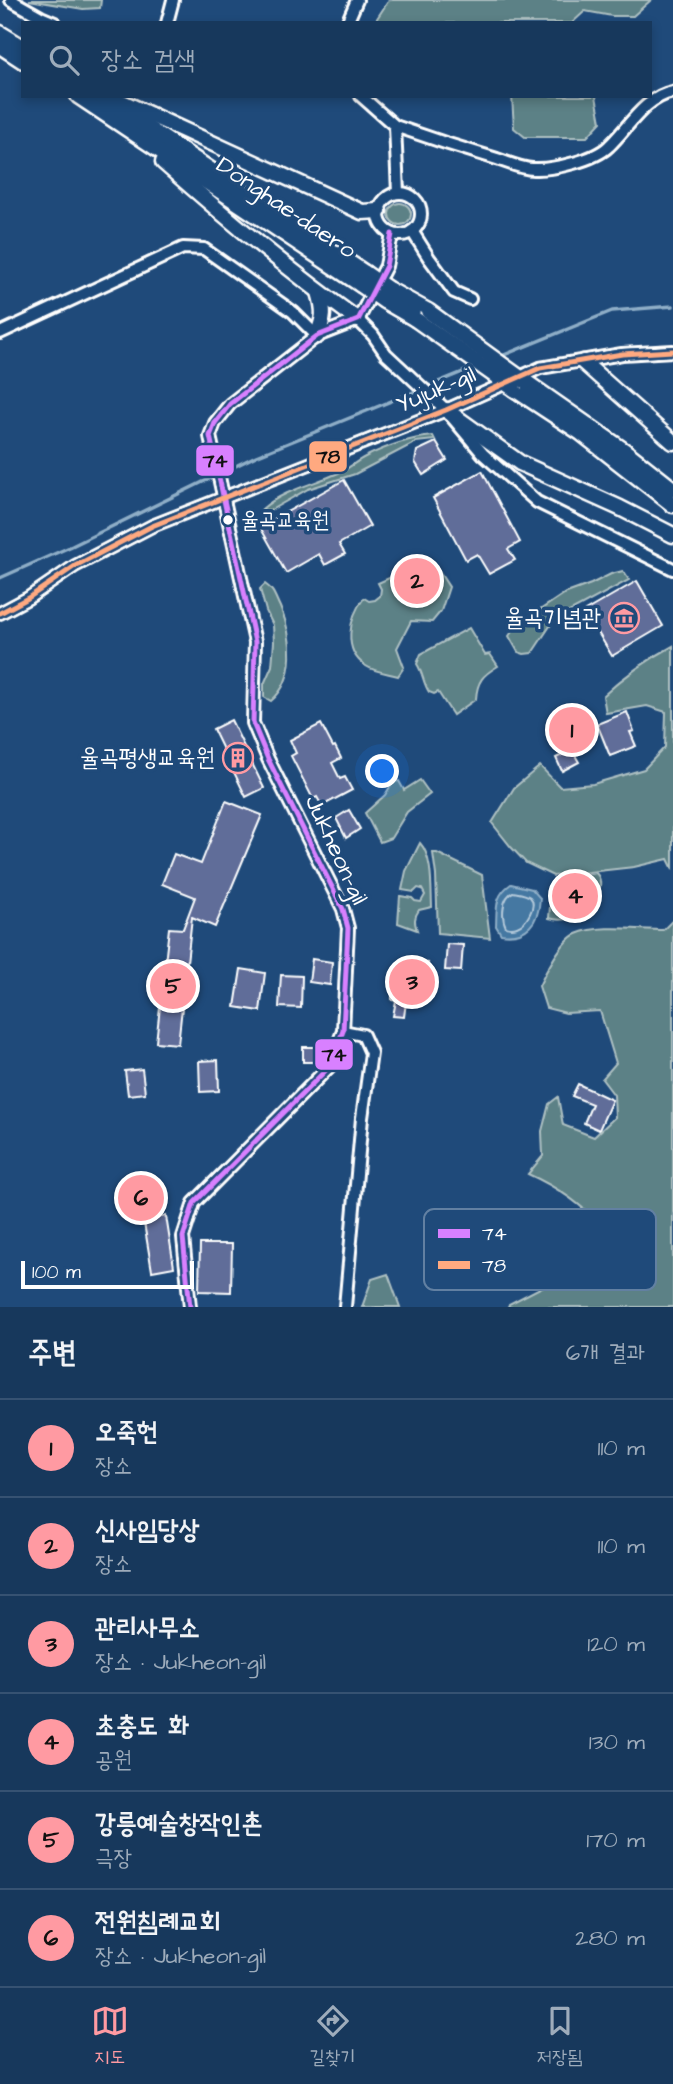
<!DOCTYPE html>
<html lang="ko">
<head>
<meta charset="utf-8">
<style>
  body { margin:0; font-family:"Architects Daughter","Poor Story",sans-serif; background:#244365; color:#f1f3f6 }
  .scale { position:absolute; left:21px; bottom:18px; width:173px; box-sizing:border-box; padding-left:7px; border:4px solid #fff; border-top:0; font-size:19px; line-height:24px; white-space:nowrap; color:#fff; -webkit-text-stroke:5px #1f4a7a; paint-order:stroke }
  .you { position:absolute; left:383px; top:772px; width:24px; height:24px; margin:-18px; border:5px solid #fff; border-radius:50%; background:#1a73e8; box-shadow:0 0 0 10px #1a73e833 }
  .badge { display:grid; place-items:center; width:46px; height:46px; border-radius:50%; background:#ff9aa2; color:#111; font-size:23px; font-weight:700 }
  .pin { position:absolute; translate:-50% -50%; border:4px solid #fff; box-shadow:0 2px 7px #0006 }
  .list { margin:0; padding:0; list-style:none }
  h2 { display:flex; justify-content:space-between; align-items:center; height:91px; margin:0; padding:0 28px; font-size:30px }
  h2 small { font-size:23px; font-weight:400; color:#9eacbb }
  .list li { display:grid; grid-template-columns:46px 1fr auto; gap:21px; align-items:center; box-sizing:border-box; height:98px; padding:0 28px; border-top:2px solid #365272 }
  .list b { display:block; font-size:26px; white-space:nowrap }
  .list p { margin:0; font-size:23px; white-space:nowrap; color:#9eacbb }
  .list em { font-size:23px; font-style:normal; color:#9eacbb }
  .icon { flex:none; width:38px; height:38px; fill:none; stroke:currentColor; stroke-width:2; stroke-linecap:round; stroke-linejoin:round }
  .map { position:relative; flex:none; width:673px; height:1307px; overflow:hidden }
  .search { position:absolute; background:#17385c; box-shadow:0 4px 10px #0003; left:21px; right:21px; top:21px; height:77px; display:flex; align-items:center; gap:18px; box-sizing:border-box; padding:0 24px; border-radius:0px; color:#9eacbb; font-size:26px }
  .sheet { height:679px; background:#17385c }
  nav { display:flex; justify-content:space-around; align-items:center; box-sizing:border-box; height:98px; border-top:2px solid #365272; background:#17385c; font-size:19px; color:#9eacbb }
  nav a { display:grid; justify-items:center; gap:4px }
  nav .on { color:#ff9aa2 }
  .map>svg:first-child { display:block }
  .green { fill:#5c8186; stroke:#aec0c2; stroke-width:2 }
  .water { fill:#4478a2; stroke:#8faec7; stroke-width:2 }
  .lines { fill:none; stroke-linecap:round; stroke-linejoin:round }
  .shore { stroke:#b4c9da; stroke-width:2 }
  .stream { stroke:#8faec7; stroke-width:3.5 }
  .building { fill:#616d99; stroke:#fff; stroke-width:2 }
  .minor-casing { stroke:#fff; stroke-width:16 }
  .major-casing { stroke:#fff; stroke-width:19 }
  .minor { stroke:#1f4a7a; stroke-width:10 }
  .major { stroke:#1f4a7a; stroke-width:14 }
  .major-bridge-casing { stroke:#fff; stroke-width:19; stroke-linecap:butt }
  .major-bridge { stroke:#1f4a7a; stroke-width:14 }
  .bus-1-casing { stroke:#1f4a7a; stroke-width:10 }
  .bus-2-casing { stroke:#1f4a7a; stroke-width:10 }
  .bus-1 { stroke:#d880ff; stroke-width:5 }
  .bus-2 { stroke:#ffa980; stroke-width:5 }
  .bus-dot { fill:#fff; stroke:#1f4a7a; stroke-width:2.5 }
  .labels { text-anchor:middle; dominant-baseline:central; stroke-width:7; stroke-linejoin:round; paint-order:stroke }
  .bus-label { font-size:22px; fill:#fff; stroke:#1f4a7a; text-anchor:start }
  .street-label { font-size:24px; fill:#fff; stroke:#1f4a7a }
  .poi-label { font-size:24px; fill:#fff; stroke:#1f4a7a; text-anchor:end }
  .key { fill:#1f4a7a; stroke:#6280a2; stroke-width:2 }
  .key-label { font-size:19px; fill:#fff }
  .line-badge { stroke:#1f4a7a; stroke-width:2.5 }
  .pale-badge-label { font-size:19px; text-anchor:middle; font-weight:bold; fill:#111 }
</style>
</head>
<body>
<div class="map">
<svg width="673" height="1307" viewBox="0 0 673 1307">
  <rect width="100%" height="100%" fill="#1f4a7a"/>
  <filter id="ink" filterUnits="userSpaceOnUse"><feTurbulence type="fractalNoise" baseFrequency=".0143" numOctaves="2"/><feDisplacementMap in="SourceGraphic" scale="14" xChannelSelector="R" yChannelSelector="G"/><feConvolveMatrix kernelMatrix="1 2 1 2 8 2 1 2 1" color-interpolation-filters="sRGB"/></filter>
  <g filter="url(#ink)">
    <g class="green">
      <path d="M29,0H101L100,8L83,9Z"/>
      <path d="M389,0H651L633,16H612L585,11L572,23H374Z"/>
      <path d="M512,96H596L601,122L587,137H525L514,128Z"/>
      <circle cx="400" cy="214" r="11"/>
      <path d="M433,436L435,440L416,442L355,474L308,489L269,511L262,509C282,491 313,484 336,474C347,470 355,462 365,457C385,447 410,438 433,436Z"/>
      <path d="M422,567H436L449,587L441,611L432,622L411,621L397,648L404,667L398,676C387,673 375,672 366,666C342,651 349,617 364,598L369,601L375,600L380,596L381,589L378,583L396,575L397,583C412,593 419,582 422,567Z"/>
      <path d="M623,571L629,580L554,620L532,653L524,654L518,652L509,636L516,626L564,594L591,584L611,574Z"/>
      <path d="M265,584C274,590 275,597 280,607C293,636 297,679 271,701L264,697V684L272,666L274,642L273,625L266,611L260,589Z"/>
      <path d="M469,628L485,655L490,654L498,666C483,675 477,681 476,699L453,715L438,692L434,694L429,692C423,683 423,673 417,664L421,654Z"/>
      <path d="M673,646V869L668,859L634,867L553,876L526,863L511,847L492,823L514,788L540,766L560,787L593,784L644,769L665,747L666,712L647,706L606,713L603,696C625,675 647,660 673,646Z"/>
      <path d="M420,780L430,794L407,812L391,838L380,842L365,813L385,795L393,782L399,781L404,790Z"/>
      <path d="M420,843C433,857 431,889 432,907L419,910C414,917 414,922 417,930L398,923L400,896L412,898L415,901L421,902L425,895L422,889L418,888L414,892L402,890L406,871Z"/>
      <path d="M433,853H437L482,875L490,938L438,933L436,875Z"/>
      <path d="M596,873C600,877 601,881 600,888C599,911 570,924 549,918L552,884L558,880Z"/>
      <path d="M673,920V1307H508L509,1304L573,1271L593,1253L603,1228C582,1204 557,1187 528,1174L543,1156L542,1131L549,1104L558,1097L563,1125L594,1137L615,1117L614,1095L602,1079L616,1063L600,1011L566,1013L546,1008L539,986C545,973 562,940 576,934C599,924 638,930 663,930Z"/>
      <path d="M388,1274L400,1307H362L372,1279Z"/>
    </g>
    <path class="water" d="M511,884L532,889L540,898C539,922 527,938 501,934L496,926C497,908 494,896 511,884Z"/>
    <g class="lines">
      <path class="shore" d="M513,892C518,893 526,894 530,897C538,905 526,924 517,927C512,929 510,928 506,927C501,917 502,897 513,892Z"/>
      <g class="stream">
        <path d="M499,357L612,311L673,306"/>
        <path d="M0,578L72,546L256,456L475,367"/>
      </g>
    </g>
    <g class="building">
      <path d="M436,442L447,460L423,475L415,462L417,451Z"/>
      <path d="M482,471L520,542L508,549L515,560L489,574L477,554L466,560L433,498Z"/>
      <path d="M344,480L370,526L339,544L345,554L325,565L319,554L286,573L260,527Z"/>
      <path d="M637,581L663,626L612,656L585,611Z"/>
      <path d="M627,712L634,731L630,732L636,746L610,756L597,724Z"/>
      <path d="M572,717L583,735L572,742L561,724Z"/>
      <path d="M231,720L264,788L246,797L213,729Z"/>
      <path d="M321,724L333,747L335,746L341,758L332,763L340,779L345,777L352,790L322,806L317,797L313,799L291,756L296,753L290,740Z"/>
      <path d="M572,750L579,762L562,771L556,758Z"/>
      <path d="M226,801L262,815L215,927L192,917L178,1044L156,1042L169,928L183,929L195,897L162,884L174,854L201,864Z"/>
      <path d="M349,810L360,829L346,838L336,818Z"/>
      <path d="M447,944L463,945L461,971L445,970Z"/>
      <path d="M312,959L332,962L330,985L309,982Z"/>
      <path d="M401,961L428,963L424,1003L406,1002L404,1017L393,1016L396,1001L392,1000V982H398Z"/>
      <path d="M241,969L265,973L260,1011L235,1007Z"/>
      <path d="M281,975L302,976L301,1008L279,1007Z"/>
      <path d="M303,1047H325L326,1054L323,1062H303Z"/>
      <path d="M218,1060L219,1091L200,1092L199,1061Z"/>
      <path d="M142,1069L145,1093L128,1095L125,1071Z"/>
      <path d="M578,1084L612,1100L599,1130L584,1123L592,1104L572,1096Z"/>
      <path d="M148,1185L151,1219L166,1216L174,1267L152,1271L142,1211L135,1212L132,1187Z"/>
      <path d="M200,1244H232L231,1292L199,1291Z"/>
    </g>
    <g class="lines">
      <g class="minor-casing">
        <g id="minor">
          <path d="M11,0L41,17L55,23"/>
          <path d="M167,23L173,0"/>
          <path d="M347,23L357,0"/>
          <path d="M361,96L395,126L398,193"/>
          <path d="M395,126C429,138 463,149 497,159C509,163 522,169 533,169C553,170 595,160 609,146C628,128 645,97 673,92"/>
          <circle cx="400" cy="214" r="21"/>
          <path d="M412,231L429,258L454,292L470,299"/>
          <path d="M358,320L373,335L386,354L446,410L483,454L537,502L673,569"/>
          <path d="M0,333L183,248L204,249L293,312L317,336"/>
          <path d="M0,613L28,598L75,566L152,526L446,410L540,368L622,354L673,351"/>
          <path d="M343,1031L363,1035L371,1053L362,1118L345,1307"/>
          <path d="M190,1307L183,1237L194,1203L329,1067L343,1031L348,928L343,909L268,759L253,723L255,642L210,436L215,423L230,404L317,336L358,320L386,266L392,234"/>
        </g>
      </g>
      <g class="major-casing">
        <g id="major">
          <path d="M0,33L23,47"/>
          <path d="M0,46L23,61"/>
          <path d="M78,96L361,285"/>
          <path d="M100,96L365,273"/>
          <path d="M118,100L362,212L379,211"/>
          <path d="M163,162C226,218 290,271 358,320"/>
          <path d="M388,289L428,311"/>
          <path d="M384,301L415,319"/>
          <path d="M317,336C324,318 325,312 319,292"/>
          <path d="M583,362L673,442"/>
          <path d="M526,382L625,451L673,489"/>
          <path d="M514,389L581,433L673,505"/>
          <path d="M446,410L520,463L620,508L673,535"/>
        </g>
      </g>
      <use href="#minor" class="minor"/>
      <use href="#major" class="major"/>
      <g class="major-bridge-casing">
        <g id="major-bridge">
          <path d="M365,273L388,289"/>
          <path d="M361,285L384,301"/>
          <path d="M428,311L526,382"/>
          <path d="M415,319L514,389"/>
        </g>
      </g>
      <use href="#major-bridge" class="major-bridge"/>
      <g class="bus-1-casing">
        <path id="bus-1" d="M190,1307L183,1237L194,1203L329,1067L343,1031L348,928L343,909L268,759L253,723L255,642L210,436L215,423L230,404L317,336L358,320L386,266L392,234"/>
      </g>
      <g class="bus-2-casing">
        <path id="bus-2" d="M0,613L28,598L75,566L152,526L446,410L540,368L622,354L673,351"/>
      </g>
      <use href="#bus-1" class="bus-1"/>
      <use href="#bus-2" class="bus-2"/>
    </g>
  </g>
  <defs>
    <g id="museum-ring" transform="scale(1.575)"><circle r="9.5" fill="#1f4a7a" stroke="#ff9aa2" stroke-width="1.5"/><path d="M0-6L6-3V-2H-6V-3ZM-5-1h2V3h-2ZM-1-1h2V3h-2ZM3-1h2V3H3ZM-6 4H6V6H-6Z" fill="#ff9aa2"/></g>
    <g id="building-ring" transform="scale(1.575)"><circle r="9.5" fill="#1f4a7a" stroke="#ff9aa2" stroke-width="1.5"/><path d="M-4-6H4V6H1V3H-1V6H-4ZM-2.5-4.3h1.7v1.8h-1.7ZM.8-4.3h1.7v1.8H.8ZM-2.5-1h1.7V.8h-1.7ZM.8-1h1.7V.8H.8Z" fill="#ff9aa2"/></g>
  </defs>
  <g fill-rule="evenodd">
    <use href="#museum-ring" x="624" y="618"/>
    <use href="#building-ring" x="238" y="758"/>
  </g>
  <circle class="bus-dot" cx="228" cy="520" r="6"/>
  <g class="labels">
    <g class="bus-label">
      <text x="241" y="520">율곡교육원</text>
    </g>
    <g class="street-label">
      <text transform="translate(286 208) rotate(34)">Donghae-daero</text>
      <text transform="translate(436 390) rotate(-23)">Yujuk-gil</text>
      <text transform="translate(336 850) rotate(65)">Jukheon-gil</text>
    </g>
    <g class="poi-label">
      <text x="601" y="618">율곡기념관</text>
      <text x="215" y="758">율곡평생교육원</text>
    </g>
  </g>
  <rect x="424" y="1209" width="232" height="81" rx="10" class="key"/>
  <rect x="438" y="1229" width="32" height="9" fill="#d880ff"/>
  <rect x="438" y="1261" width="32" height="8" fill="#ffa980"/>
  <g class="key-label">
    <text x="482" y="1240">74</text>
    <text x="482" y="1272">78</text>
  </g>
  <g class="line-badge">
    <rect x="308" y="440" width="40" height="33" rx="7" fill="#ffa980"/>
    <rect x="195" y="444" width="40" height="33" rx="7" fill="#d880ff"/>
    <rect x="314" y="1038" width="40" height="33" rx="7" fill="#d880ff"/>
  </g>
  <g class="pale-badge-label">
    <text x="328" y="463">78</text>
    <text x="215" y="467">74</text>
    <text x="334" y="1061">74</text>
  </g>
</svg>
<div class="scale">100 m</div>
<div class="you"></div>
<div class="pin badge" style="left:572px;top:730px">1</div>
<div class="pin badge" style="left:417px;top:581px">2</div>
<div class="pin badge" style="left:412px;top:982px">3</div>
<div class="pin badge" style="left:575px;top:896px">4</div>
<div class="pin badge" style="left:173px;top:986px">5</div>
<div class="pin badge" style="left:141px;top:1198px">6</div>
<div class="search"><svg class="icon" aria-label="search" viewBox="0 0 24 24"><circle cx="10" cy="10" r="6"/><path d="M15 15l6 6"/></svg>장소 검색</div>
</div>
<section class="sheet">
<h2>주변<small>6개 결과</small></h2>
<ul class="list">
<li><span class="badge">1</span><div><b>오죽헌</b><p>장소</p></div><em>110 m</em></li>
<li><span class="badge">2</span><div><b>신사임당상</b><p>장소</p></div><em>110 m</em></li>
<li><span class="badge">3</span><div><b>관리사무소</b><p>장소 · Jukheon-gil</p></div><em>120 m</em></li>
<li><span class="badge">4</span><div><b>초충도 화</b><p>공원</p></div><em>130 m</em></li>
<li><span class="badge">5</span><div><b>강릉예술창작인촌</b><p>극장</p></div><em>170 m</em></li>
<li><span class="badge">6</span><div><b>전원침례교회</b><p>장소 · Jukheon-gil</p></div><em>280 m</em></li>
</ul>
</section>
<nav>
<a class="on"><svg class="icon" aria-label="map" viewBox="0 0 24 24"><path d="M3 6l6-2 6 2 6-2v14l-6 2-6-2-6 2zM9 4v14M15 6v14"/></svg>지도</a>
<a><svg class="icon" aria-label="directions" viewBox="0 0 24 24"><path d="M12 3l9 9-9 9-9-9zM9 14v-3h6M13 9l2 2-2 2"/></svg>길찾기</a>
<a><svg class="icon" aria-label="saved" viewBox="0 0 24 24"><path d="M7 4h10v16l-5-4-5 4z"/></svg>저장됨</a>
</nav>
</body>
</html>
